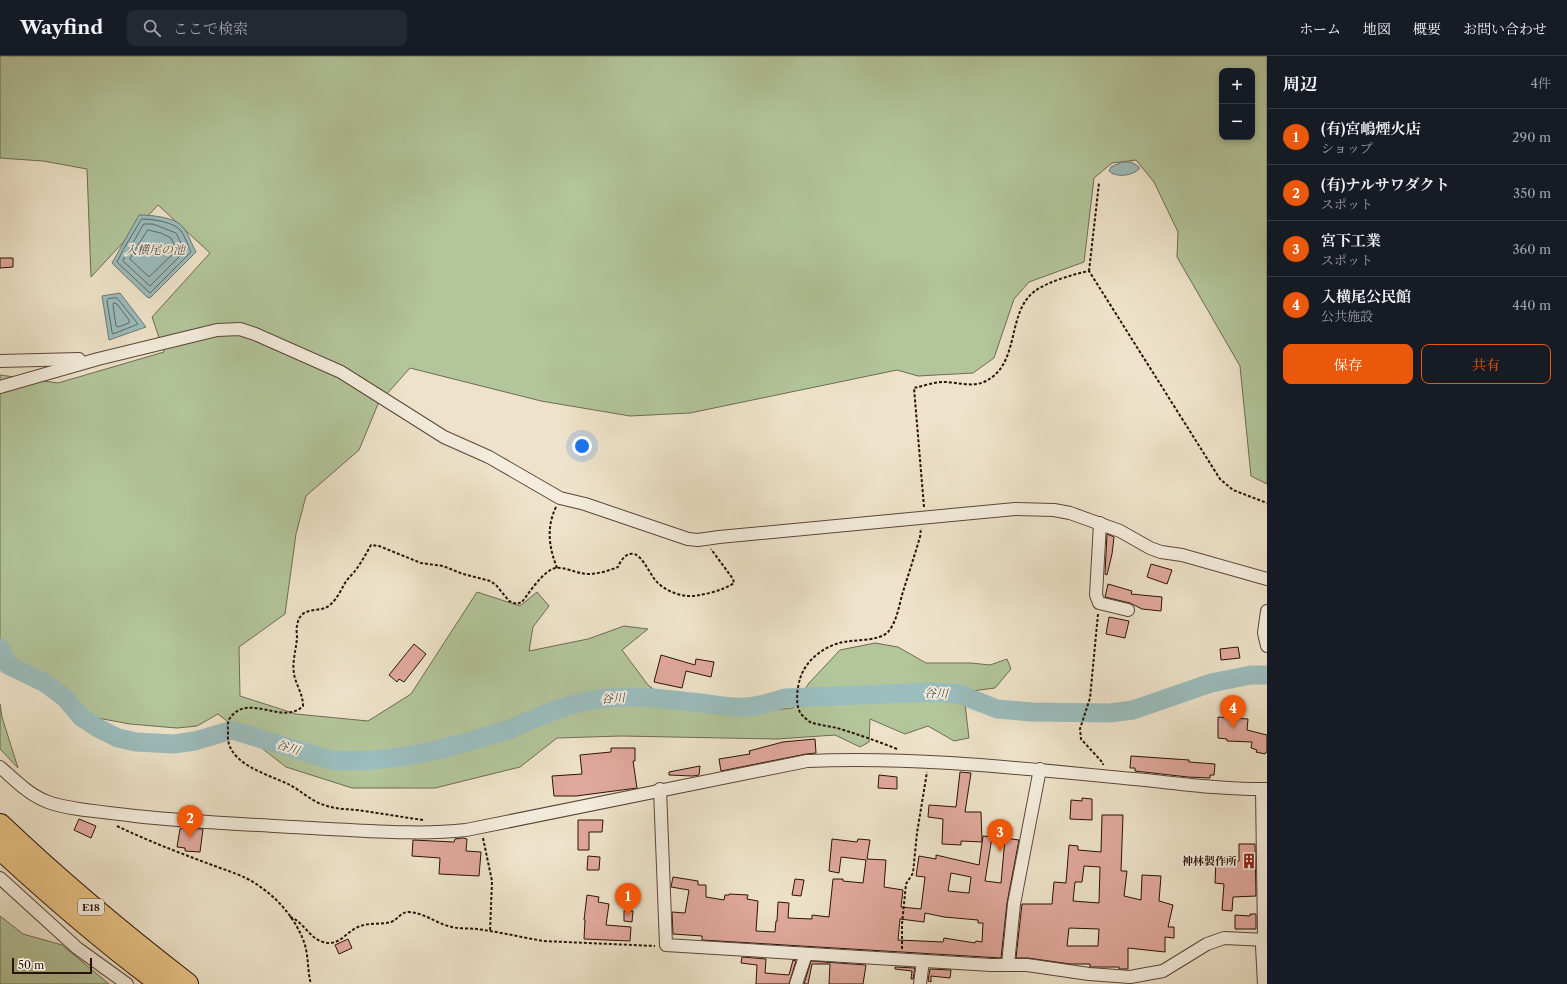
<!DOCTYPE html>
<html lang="ja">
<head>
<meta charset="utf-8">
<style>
  body { margin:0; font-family:"Libre Caslon Text","Noto Serif JP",serif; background:#242831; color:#f1f3f6 }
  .controls { position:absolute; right:12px; top:12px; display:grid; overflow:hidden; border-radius:8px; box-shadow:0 2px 6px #0003 }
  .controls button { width:36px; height:36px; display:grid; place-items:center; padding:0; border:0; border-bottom:1px solid #363941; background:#171b24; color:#f1f3f6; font:20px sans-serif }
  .scale { position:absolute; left:12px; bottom:10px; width:80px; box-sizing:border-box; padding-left:4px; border:2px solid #2a1207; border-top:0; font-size:11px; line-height:14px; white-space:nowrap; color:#2a1207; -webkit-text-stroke:3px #f4eddd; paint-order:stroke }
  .you { position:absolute; left:582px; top:390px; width:14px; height:14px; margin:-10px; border:3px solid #fff; border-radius:50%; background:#1a73e8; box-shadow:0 0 0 6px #1a73e833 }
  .badge { display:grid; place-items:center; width:26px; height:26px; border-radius:50%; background:#ea580c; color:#fff; font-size:13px; font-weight:700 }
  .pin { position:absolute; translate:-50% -33px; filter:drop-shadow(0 1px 2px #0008) }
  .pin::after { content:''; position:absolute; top:21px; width:14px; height:12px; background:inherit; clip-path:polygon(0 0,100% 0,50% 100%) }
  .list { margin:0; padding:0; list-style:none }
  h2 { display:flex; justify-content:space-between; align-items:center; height:52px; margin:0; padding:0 16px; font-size:17px }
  h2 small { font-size:13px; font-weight:400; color:#9ea1a6 }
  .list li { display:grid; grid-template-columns:26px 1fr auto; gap:12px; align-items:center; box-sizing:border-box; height:56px; padding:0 16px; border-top:1px solid #363941 }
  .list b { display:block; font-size:15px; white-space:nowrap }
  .list p { margin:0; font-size:13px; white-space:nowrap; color:#9ea1a6 }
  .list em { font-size:13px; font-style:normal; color:#9ea1a6 }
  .actions { display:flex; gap:8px; padding:12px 16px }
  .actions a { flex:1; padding:9px 0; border:1px solid #ea580c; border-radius:8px; text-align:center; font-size:14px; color:#ea580c }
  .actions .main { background:#ea580c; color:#fff }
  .icon { flex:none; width:22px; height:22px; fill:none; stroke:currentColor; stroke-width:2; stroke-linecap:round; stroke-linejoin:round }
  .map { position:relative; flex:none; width:1267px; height:928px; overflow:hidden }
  header { display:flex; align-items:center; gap:24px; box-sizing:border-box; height:56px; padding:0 20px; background:#171b24; border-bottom:1px solid #363941 }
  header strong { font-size:19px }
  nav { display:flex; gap:22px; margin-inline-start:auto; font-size:14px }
  .search { width:280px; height:36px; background:#242831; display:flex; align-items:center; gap:10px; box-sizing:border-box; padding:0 14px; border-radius:8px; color:#9ea1a6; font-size:15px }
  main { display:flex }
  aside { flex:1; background:#171b24 }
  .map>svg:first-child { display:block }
  .green { fill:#b3c59b; stroke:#6e6c51; fill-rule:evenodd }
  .water { fill:#9bbdbd; stroke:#6e7974 }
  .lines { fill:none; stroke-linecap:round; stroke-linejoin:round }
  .shore { stroke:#626862; stroke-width:1 }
  .river { stroke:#9bbdbd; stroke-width:19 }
  .building { fill:#e1a99e; stroke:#2a1207; fill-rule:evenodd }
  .minor-casing { stroke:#5b4638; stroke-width:14 }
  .motorway-casing { stroke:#2a1207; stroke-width:24 }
  .path { stroke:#2a1207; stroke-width:2; stroke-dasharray:3 2; stroke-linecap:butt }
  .minor { stroke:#f4eddd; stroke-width:12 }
  .motorway { stroke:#e7c285; stroke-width:22 }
  .labels { text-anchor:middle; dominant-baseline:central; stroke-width:3.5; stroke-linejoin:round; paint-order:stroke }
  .shield { fill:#f4eddd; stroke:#675447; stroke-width:1 }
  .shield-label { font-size:10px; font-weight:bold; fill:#2a1207 }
  .poi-label { font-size:11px; font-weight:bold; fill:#2a1207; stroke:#f4eddd; text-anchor:end }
  .water-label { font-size:12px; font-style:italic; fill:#524e47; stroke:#f4eddd }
</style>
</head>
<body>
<header>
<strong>Wayfind</strong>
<div class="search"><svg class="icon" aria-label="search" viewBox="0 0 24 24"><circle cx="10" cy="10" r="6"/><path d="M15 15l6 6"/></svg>ここで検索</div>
<nav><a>ホーム</a><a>地図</a><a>概要</a><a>お問い合わせ</a></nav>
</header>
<main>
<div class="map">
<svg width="1267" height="928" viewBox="0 0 1267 928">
  <rect width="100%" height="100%" fill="#eee3ca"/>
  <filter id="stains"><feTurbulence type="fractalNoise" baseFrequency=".005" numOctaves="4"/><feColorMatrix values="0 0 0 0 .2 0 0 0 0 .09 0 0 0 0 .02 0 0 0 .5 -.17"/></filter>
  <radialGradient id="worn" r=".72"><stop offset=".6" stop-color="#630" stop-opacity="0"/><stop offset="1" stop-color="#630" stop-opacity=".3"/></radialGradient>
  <g class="green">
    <path d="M0,0H1267V428L1251,420L1240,310L1177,201L1178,176L1154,126L1136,104L1112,107L1094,122L1084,206L1029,226L1014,243L994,302L973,317L918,320L897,314L690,357L630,360L541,345L410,312L378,348L359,394L306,440L296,478L285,558L239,591L240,640L296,658L368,665L411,638L477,536L520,550L537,536L549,550L533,571L529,595L588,583L624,570L648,573L622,594L648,629L679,653L729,658L793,652L809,627L840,594L875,587L898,591L926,607H971L990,609L1007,603L1011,613L995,632L972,635L965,648L969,682L954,685L928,670L905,678L870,663L869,686L860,691L835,679L777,683L621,680L557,682L520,711L435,732H352L286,711L218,658L197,670L177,672L130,668L92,661L65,632L50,623L12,603L0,613V319L58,327L164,296L152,261L210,197L158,149L91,221L87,113L43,105L0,102ZM1222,15H1252V81H1222Z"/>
    <path d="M0,648L2,661L18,712L0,693Z"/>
    <path d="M0,860L23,878L62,889L109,928H0Z"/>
  </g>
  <g class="water">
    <path d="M1122,106H1131L1139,111V113C1132,120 1116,122 1109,115L1111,111Z"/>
    <path d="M139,159C151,159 175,161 183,171C188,177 192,189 196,196L150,242L147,241L112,207Z"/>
    <path d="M120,237L146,271L109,284L102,240Z"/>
  </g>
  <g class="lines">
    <g class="shore">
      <path d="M142,163C152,163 175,166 181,175C185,181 188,189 191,196L150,237L117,206L123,194Z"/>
      <path d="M144,168H153L176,177L185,195L150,230L123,205Z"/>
      <path d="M148,174L161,177L171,182L177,194L149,221L130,203Z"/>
      <path d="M117,242L138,268L113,278L112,276L107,245L108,243Z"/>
      <path d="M114,247L117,248L129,264V267L118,271L116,270L113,249Z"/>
    </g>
    <path class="river" d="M0,592L8,609L45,627L65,642L81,661L98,672L118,682L136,686L174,688L195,685L232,674L331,704C390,709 454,691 510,673C521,669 532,663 543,659C564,650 585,644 608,642C639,639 670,644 701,647C716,649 732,652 747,651C760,650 773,646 785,642L934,636L959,638L997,653L1032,656L1110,657L1133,654L1211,627L1251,619H1267"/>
  </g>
  <g class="building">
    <path d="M0,202H13V211L0,212Z"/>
    <path d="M1107,478L1114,481L1112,498L1107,519L1105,518Z"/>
    <path d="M1151,508L1172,514L1167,528L1147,521Z"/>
    <path d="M1108,528L1132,535L1131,538L1162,541L1161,555L1142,553L1130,547L1105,541Z"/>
    <path d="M1109,561L1129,565L1125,582L1106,578Z"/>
    <path d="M414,588L426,598L404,626L399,623L397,626L389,619Z"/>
    <path d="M1238,591L1240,602L1221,604L1220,593Z"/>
    <path d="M661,599L695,609L696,603L714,606L711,621L686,615L682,632L654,626Z"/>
    <path d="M1218,661L1248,663L1247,674L1267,679V696H1266L1265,698L1256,696L1257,694L1251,692L1252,686L1227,685V683L1218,682Z"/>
    <path d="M815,683L816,697L806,698L721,715L719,703L750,698L749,695L783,686Z"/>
    <path d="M611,692H635V705H633L637,732L576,740H554L552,720L582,718L580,699L611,696Z"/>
    <path d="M1131,700L1189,704V706L1215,708L1214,719H1210V722L1188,721L1135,715V712H1130Z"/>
    <path d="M700,710L699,719L693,720L669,719V716Z"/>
    <path d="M960,716L971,717L965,756H981L982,786L961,785V789L942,788L943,763L928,761L929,749L956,751Z"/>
    <path d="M879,719L897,721V733L878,732Z"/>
    <path d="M1082,742L1092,743V764L1070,763L1071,744L1082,745Z"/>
    <path d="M1102,759H1123L1121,815H1127L1124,840L1141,844L1142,819L1161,820L1159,845L1173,849L1168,871H1174V882L1165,881V896L1128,892V913H1119V911H1090V908H1070L1028,902H1016L1022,848H1052L1054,826L1066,827L1069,789L1078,790V794L1101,796ZM1084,810L1100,811L1099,847L1073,845L1075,826H1082ZM1069,872L1099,873L1098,890H1067Z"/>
    <path d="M79,763L96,770L91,782L74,774Z"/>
    <path d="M578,764H603L602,776H589V794H578Z"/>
    <path d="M182,772L203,773L200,796L185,795V792L177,791L180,773Z"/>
    <path d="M983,780L992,781L985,825L1001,827L1005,782L1019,784L1007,847L1001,902L702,884V880L673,878L672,856L685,857L689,834L671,831L673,821L698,825V829H706V841L724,844L725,839H729V838L748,839L747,843L758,845L756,875L775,876L776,865H777L778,846L789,847L788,862L812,863V859L829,861L833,823H843V825L863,827L866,804L841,801L839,817L829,815L832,783L857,786L858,783L870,784L867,803L886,804L884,831L903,834L901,851L921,853L925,821L916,820L919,800L936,803V799L979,809ZM951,817L971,821L969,837L948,835ZM925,857L944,861L978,864V867H983L982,886L976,885L975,887L944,882L943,886L898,884L900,863L924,866Z"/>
    <path d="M463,782L467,783L466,795L481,796L479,820L439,818L440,802L412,800L413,784L454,786L455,783Z"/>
    <path d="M1239,788H1255L1256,840L1233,841L1232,855L1222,854L1224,828L1215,827L1216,804L1239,805Z"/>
    <path d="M588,800L600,801L599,814H587Z"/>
    <path d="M795,823L804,824L801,840L792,839Z"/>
    <path d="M587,839L599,841L598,846L609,848L606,869L631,871L630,885L584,883L585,864H584Z"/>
    <path d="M624,855H633L632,866L624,865Z"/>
    <path d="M1250,858H1256V873H1235V859L1250,860Z"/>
    <path d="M348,883L352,892L339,898L335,889Z"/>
    <path d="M742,901L766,903L765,917L789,919L793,904L796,905L789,928H756L757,909L741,907Z"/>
    <path d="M811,905L866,909L863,928H829L830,908H812L808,928H804Z"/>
    <path d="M895,911L915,912L913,923H911L912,915L895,913Z"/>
    <path d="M930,913L951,914L950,922L931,920V926L928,925Z"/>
  </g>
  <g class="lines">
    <g class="minor-casing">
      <g id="minor">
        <path d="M0,305L79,303"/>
        <path d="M0,331L98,303L217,274L240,273L255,278L341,316L444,381L489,401L560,442L585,448L688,483L698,484L719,481L1015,453L1054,454L1070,457L1120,475L1150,492L1161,496L1182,499L1267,523"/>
        <path d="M1100,467L1096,539L1099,547L1128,554"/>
        <path d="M1267,555L1264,577L1267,590"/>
        <path d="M0,711C15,724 29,739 48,746C73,755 109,756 135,760C200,767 264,769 329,773C374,775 421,779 466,774L807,705C915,700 1027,713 1134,723C1177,727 1224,734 1267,733"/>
        <path d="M660,733L666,889L991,909H1027L1089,918L1130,921L1163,915L1207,888L1224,882L1267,884"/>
        <path d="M1262,733L1264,879L1262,890L1264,928"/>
        <path d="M0,822L77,892L127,928"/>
        <path d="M1008,908L1014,848L1040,713"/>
        <path d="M796,928L806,898"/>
        <path d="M920,928L923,905"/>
      </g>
    </g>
    <g class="motorway-casing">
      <g id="motorway">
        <path d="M0,769C60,826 122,878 187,928"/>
        <path d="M0,792C52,840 105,886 162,928"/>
      </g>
    </g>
    <g class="path">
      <path d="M1089,215L1099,127"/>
      <path d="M556,451C546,472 549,491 557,512"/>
      <path d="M924,451L914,332C923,330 934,326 944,326C957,326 973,332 986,325C1021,307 1006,256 1035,235C1047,226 1074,218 1089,215L1220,423L1233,434L1267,447"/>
      <path d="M1098,558L1090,642L1080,673L1081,683L1103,707V709"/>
      <path d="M897,693C877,685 857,678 837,672C828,670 818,669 810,666C807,664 804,661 801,658C795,650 797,632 800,623C805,605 822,592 839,587C852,583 878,586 888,576C896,567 899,551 902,539C908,520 914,501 920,481L921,472"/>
      <path d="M423,764C401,761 379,757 357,754C346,753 335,753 324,749C313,746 301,735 290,729C268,718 225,708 228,677C228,672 227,666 230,662C248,636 283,670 303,650C303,638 296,629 294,618C292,606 296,594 297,582C297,578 296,573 297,570C300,548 320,558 330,549C337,543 341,534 345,527C348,522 352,519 355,515C361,507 366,498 371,489L379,490L421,507L443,510L463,518L490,525L496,529L509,545L517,548L522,546C529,537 545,512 557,512C564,511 574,516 581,517C592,520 608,515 618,511C621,503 629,493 638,500C646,507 650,518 656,525C663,533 676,539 687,540C698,541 725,534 734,527L733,523L711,493"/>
      <path d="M117,770C148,785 180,797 212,809C228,815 246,820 259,830C279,843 296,864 304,886C309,900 307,914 311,928"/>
      <path d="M483,782L492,825L490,876"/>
      <path d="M290,861C303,865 309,882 323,886C339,891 346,876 358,871C368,866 381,869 391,866C399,863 400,856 409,856C425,857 437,868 452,871C460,873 469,872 477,873C499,876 521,881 543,885L655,890"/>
      <path d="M902,893V868L906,828L913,817L917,777L927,716"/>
    </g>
    <use href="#minor" class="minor"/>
    <use href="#motorway" class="motorway"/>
  </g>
  <defs>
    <g id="building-bare" transform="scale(1.2)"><path d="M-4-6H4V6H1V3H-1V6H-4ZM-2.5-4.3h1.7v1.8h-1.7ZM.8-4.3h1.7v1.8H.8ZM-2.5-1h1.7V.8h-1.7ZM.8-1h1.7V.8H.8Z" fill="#8f2418" stroke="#f4eddd" stroke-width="2.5" paint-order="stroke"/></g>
  </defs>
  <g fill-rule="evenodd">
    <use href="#building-bare" x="1249" y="805"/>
  </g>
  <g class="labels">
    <rect class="shield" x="78" y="843" width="26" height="16" rx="3"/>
    <g class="shield-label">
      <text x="91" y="851">E18</text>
    </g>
    <g class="poi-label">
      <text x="1237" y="805">神林製作所</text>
    </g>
    <g class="water-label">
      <text x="155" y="193">入横尾の池</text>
      <text transform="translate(936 637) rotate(2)">谷川</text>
      <text transform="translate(613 642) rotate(-4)">谷川</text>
      <text transform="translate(288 691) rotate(17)">谷川</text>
    </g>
  </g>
  <rect width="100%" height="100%" filter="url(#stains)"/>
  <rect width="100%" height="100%" fill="url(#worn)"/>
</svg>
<div class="controls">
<button>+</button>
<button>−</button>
</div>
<div class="scale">50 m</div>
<div class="you"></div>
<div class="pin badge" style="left:628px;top:860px">1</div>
<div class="pin badge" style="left:190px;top:782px">2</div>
<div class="pin badge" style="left:1000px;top:796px">3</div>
<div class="pin badge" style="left:1233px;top:672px">4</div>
</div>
<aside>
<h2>周辺<small>4件</small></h2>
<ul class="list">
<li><span class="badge">1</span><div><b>(有)宮嶋煙火店</b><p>ショップ</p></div><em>290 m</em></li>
<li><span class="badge">2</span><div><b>(有)ナルサワダクト</b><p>スポット</p></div><em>350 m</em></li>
<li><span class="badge">3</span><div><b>宮下工業</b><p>スポット</p></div><em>360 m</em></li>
<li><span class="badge">4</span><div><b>入横尾公民館</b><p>公共施設</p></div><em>440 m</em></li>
</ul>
<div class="actions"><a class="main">保存</a><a>共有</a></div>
</aside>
</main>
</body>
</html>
